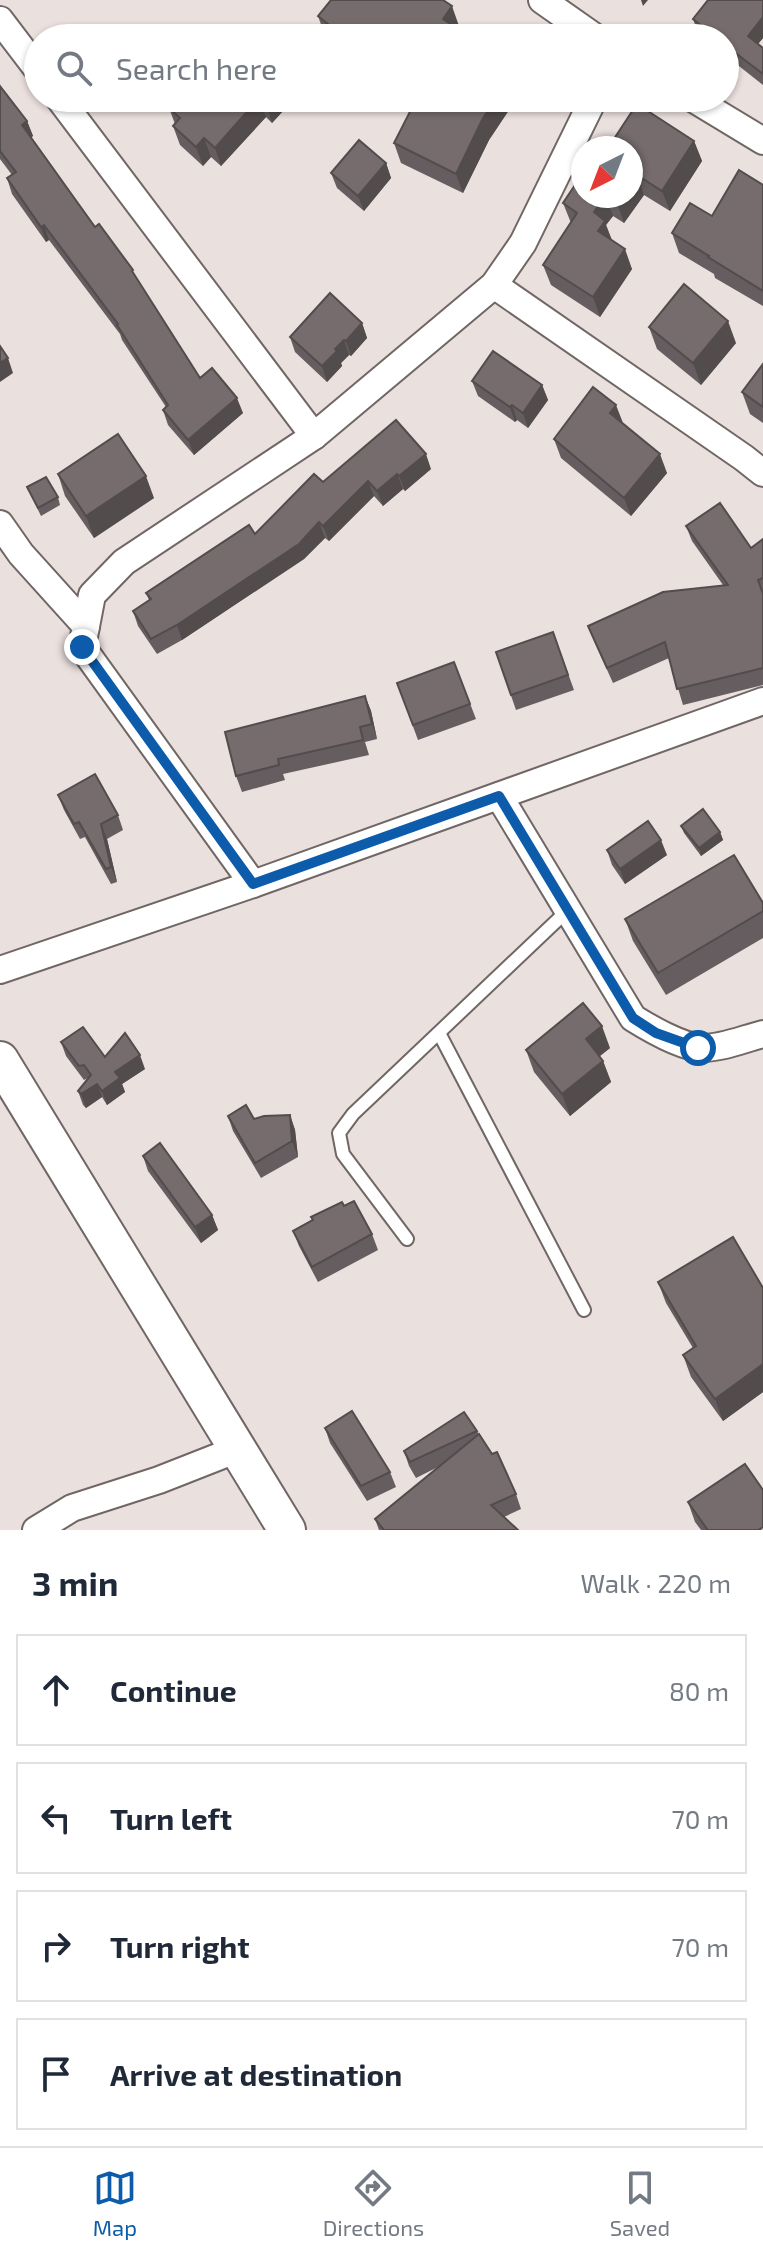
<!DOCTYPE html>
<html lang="en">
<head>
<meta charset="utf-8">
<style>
  body { margin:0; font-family:"Exo 2",sans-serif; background:#f6f6f7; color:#1f2937 }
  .compass { position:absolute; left:571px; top:136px; width:72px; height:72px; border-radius:50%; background:#fff; box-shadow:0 2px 6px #0004; rotate:222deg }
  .stop { position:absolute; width:24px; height:24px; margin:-18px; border:6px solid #0d5cab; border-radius:50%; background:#fff }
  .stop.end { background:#0d5cab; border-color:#fff; box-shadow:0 2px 8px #0008 }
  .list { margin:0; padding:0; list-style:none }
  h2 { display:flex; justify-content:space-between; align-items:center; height:104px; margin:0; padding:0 32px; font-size:34px }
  h2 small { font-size:26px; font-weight:400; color:#747a83 }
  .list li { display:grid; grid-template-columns:52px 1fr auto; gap:24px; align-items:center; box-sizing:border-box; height:112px; margin:0 16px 16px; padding:0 16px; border:2px solid #e0e1e3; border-radius:0px }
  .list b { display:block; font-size:30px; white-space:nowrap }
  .list em { font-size:26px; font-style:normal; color:#747a83 }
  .icon { flex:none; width:44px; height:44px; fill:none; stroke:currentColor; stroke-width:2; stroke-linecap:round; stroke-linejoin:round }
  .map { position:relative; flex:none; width:763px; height:1530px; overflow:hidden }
  .search { position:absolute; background:#fff; box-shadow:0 2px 6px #0004; left:24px; right:24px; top:24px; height:88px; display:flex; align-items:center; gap:20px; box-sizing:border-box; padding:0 28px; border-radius:44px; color:#747a83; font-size:30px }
  .sheet { height:616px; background:#fff }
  nav { display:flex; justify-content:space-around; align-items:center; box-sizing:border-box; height:112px; border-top:2px solid #e0e1e3; background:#fff; font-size:22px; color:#747a83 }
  nav a { display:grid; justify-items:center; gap:4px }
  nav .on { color:#0d5cab }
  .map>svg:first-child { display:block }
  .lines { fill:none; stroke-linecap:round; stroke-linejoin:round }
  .service-casing { stroke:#706765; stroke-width:16 }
  .minor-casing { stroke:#706765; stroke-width:30 }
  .secondary-casing { stroke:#706765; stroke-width:40 }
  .service { stroke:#fff; stroke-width:12 }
  .minor { stroke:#fff; stroke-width:26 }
  .secondary { stroke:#fff; stroke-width:36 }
  .wall { fill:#655d5f }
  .shaded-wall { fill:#534c4d }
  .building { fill:#766c6e; stroke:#534c4d; stroke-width:2 }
  .route { stroke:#0d5cab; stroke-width:10 }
</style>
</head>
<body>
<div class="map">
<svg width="763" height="1530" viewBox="0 0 763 1530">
  <rect width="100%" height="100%" fill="#eae0de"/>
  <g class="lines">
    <g class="service-casing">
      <g id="service">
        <path d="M439,1033L584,1310"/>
        <path d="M407,1239L343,1154L339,1133L353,1114L567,911"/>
      </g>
    </g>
    <g class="minor-casing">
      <g id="minor">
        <path d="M542,0L596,38"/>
        <path d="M0,20L38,70"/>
        <path d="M59,98L314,436"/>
        <path d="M692,98L763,141"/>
        <path d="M494,285L744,458L763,473"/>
        <path d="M0,524L21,554L86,626"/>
        <path d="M499,796L633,1018C649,1028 682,1047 702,1048C723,1048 743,1039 763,1034"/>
        <path d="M253,884L82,647L92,595L124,562L314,436L494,285L523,243L594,98"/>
        <path d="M0,970L253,884L763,701"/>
        <path d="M36,1530L72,1508L159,1480L238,1449"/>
      </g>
    </g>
    <g class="secondary-casing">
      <path id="secondary" d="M0,1060L287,1530"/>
    </g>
    <use href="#service" class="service"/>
    <use href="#minor" class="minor"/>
    <use href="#secondary" class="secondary"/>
  </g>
  <g class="wall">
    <path d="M763,0V38L758,44L763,48V85L725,55V38H704L698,33L693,19Z"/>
    <path d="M446,2L459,26L457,29L471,38H328L325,36L318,16Z"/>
    <path d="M0,86L27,121L33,136L31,137L95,227L137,279L200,378L243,413L194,455L168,425L163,410L166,407L122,340L120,334L49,240L46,242L12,194L7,178L12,175L0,159Z"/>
    <path d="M178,98H295L272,123L266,117L221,166L211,157L203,166L180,145L173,126L175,124L169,108Z"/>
    <path d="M416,98H517L489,140L463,193L401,163L394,143Z"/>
    <path d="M694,141L702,161L670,211L644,195L624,223L613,216L606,225L612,240L632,269L600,317L551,285L543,265L571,223L563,203L631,148Z"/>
    <path d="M386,163L391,178L364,211L337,188L331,173Z"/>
    <path d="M763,185V306L715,278L714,274L679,253L672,233L712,216Z"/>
    <path d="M362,323L367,338L351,356L349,355L341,363L342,366L327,382L295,352L290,337Z"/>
    <path d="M649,327L736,343L701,385L657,349Z"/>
    <path d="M763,364V423L750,414L742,392Z"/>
    <path d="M472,381L542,385L548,400L528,428L517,420L515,422L478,396Z"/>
    <path d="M623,423L667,473L631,516L561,458L554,439Z"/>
    <path d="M431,469L405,491L403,489L383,506L374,496L329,541L325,538L304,559L182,640L157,654L138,626L133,611L149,600L146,593L255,534L323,482Z"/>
    <path d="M58,474L154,498L94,538L65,496Z"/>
    <path d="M27,487L58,497L60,505L41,516Z"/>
    <path d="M686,526L751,548L763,539V685L683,705L669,658L613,683L594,641L588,626L723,585L692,541Z"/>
    <path d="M553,632L574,690L516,710L496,652Z"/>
    <path d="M454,662L476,719L418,740L397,683Z"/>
    <path d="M365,696L371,711L377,739L365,742L369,755L283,774L285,780L242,792L236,776Z"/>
    <path d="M58,795L118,815L123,830L107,839L117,882L111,884L85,837L80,839L64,810Z"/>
    <path d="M681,826L720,832L723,840L701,856L684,833Z"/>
    <path d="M607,850L667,855L625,884L612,865Z"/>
    <path d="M763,903V938L666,995L633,941L625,919Z"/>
    <path d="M61,1042L105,1057L145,1069L122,1084L125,1092L107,1105L102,1097L86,1108L83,1105L78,1091L88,1078L84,1080L66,1056Z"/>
    <path d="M610,1048L599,1056L603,1061L611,1082L570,1116L534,1072L526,1050Z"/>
    <path d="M290,1115L295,1130L298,1157L261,1178L233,1131L228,1116L254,1119Z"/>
    <path d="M143,1156L212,1215L218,1230L201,1243L148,1171Z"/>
    <path d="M344,1206L372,1234L378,1250L318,1282L299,1246L293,1231L313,1221L311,1217Z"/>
    <path d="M658,1282L763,1288V1392L723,1421L691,1377L683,1355L693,1348L666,1303Z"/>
    <path d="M325,1428L390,1472L396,1487L367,1501L330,1443Z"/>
    <path d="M477,1431L516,1494L521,1509L504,1517L518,1530H379L375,1519L440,1466L416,1478L409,1466L404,1451Z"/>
    <path d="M688,1502L763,1530H701L695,1522Z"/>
  </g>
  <g class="shaded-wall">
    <path d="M641,0H648L643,6Z"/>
    <path d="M452,6L459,26L451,38L443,19Z"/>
    <path d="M763,17V38L753,50L748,36Z"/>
    <path d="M259,98L266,117L221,166L215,148Z"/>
    <path d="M271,98H295L272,123L266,104Z"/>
    <path d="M496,98H517L489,140L463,193L456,174L482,120Z"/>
    <path d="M27,121L33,136L28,140L22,125Z"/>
    <path d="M204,138L211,157L203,166L196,147Z"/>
    <path d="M694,141L702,161L670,211L662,191Z"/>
    <path d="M386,163L391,178L364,211L358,196Z"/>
    <path d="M637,175L644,195L624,223L617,203L622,196H631V183Z"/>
    <path d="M605,196L613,216L606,225L612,241L598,231L594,212Z"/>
    <path d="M44,225L49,240L46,242L41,227Z"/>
    <path d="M625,249L632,269L600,317L593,297Z"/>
    <path d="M728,321L736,343L701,385L693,363Z"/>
    <path d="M362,323L367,338L351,356L346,341Z"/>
    <path d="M344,340L349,355L341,363L342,366L327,382L322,366L335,349Z"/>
    <path d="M8,358L13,373L0,382V363Z"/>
    <path d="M542,385L548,400L528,428L523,413Z"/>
    <path d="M237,398L243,413L194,455L188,440Z"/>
    <path d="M512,405L517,420L515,422L510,407Z"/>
    <path d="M616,405L623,423L610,413Z"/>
    <path d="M426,454L431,469L405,491L399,476Z"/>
    <path d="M660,454L667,473L631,516L624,498Z"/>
    <path d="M397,474L403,489L383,506L377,491Z"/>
    <path d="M146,476L154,498L94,538L86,516Z"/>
    <path d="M368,481L374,496L329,541L323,526Z"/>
    <path d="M319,522L325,538L304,559L182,640L177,625Z"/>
    <path d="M365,696L371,711L377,739L372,724Z"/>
    <path d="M101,824L107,839L117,882L111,867Z"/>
    <path d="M720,832L723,840L701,856L699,848Z"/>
    <path d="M661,840L667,855L625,884L620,869Z"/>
    <path d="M602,1026L610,1048L594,1061L586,1039Z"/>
    <path d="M140,1055L145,1069L122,1084L125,1092L107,1105L102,1091L115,1072Z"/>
    <path d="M603,1061L611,1082L570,1116L562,1094Z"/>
    <path d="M97,1084L102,1097L86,1108L81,1094Z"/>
    <path d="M290,1115L295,1130L298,1157L292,1141Z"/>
    <path d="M212,1215L218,1230L201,1243L195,1227Z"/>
    <path d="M763,1364V1392L723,1421L715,1399Z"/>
  </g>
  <g class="building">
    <path d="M331,0H443L452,6L443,19L471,38H341L343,36L318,16Z"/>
    <path d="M708,0H763V17L748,36L763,48V74L725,45V38H717L693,19Z"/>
    <path d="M253,27L265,38H244Z"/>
    <path d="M0,86L27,121L22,125L95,227L99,224L133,270L132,271L200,378L212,368L237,398L188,440L163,410L168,405L117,325L118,324L44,225L41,227L7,178L16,172L0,151Z"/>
    <path d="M178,98H271L266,104L259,98L215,148L204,138L196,147L173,126L180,118L169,108Z"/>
    <path d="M417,98H496L482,120L456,174L394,143Z"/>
    <path d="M637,104L694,141L662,191L637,175L631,183V148H608Z"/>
    <path d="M359,140L386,163L358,196L331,173Z"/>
    <path d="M583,168V196H622L617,203L605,196L594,212L605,221L598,231L625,249L593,297L543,265L577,213L563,203L577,182Z"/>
    <path d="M739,170L763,185V291L708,257L709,256L672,233L690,203L712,216Z"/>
    <path d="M684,284L728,321L693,363L649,327Z"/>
    <path d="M330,293L362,323L346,341L344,340L335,349L337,351L322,366L290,337Z"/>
    <path d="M0,346L8,358L0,363Z"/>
    <path d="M493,351L542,385L523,413L512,405L510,407L472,381Z"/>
    <path d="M763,364V407L742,392Z"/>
    <path d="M593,387L616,405L610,413L660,454L624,498L554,439Z"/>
    <path d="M396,420L426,454L399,476L397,474L377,491L368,481L323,526L319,522L299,544L177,625L151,639L133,611L151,599L146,593L249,525L255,534L314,474L323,482Z"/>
    <path d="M118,434L146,476L86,516L58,474Z"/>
    <path d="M46,477L58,497L38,508L27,487Z"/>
    <path d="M720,503L751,548L763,539V578L758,580L763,594V668L677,689L665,642L607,668L588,626L663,592L728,585L686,526Z"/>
    <path d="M553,632L568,675L511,695L496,652Z"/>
    <path d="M454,662L470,704L413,725L397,683Z"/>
    <path d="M365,696L372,724L360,727L363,740L278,759L279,765L236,776L225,732Z"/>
    <path d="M95,774L118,815L101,824L111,867L106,869L79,822L74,824L58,795Z"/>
    <path d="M703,809L720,832L699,848L681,826Z"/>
    <path d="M648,821L661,840L620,869L607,850Z"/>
    <path d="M734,855L763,903V911L658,973L625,919Z"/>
    <path d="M583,1003L602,1026L586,1039L603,1061L562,1094L526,1050Z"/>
    <path d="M83,1027L105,1057L125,1033L140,1055L115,1072L120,1078L102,1091L97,1084L81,1094L78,1091L91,1075L84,1065L79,1066L61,1042Z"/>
    <path d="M246,1105L254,1119L264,1116L290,1115L292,1141L255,1163L228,1116Z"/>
    <path d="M160,1143L212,1215L195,1227L143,1156Z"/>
    <path d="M354,1201L372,1234L312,1267L293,1231L313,1220L311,1217L342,1202L344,1206Z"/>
    <path d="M733,1237L763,1288V1364L715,1399L683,1355L696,1346L658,1282Z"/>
    <path d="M352,1411L390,1472L361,1486L325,1428Z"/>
    <path d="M464,1412L477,1431L410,1462L404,1451Z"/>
    <path d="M479,1434L492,1454L497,1452L516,1494L491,1505L518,1530H384L375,1519Z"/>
    <path d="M745,1464L763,1490V1527L758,1530H706L707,1529L688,1502Z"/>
  </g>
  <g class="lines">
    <path class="route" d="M82,647L253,884L499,796L633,1018L656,1033L698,1048"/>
  </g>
</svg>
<svg class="compass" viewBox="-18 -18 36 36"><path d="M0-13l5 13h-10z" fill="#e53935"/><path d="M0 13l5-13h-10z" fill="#747a83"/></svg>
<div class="stop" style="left:698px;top:1048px"></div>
<div class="stop end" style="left:82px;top:647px"></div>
<div class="search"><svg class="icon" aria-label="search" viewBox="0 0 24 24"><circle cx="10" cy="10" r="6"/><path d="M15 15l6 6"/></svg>Search here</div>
</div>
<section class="sheet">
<h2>3 min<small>Walk · 220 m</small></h2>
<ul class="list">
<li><svg class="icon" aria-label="ahead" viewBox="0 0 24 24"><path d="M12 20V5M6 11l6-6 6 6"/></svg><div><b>Continue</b></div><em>80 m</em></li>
<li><svg class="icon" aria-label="left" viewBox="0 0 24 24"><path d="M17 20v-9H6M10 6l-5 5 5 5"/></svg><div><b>Turn left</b></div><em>70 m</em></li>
<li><svg class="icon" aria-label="right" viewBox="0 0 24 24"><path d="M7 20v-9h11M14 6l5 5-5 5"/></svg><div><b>Turn right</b></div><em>70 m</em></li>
<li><svg class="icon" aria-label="arrive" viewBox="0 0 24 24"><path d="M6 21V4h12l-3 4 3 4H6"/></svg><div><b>Arrive at destination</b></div></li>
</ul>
</section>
<nav>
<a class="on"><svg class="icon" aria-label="map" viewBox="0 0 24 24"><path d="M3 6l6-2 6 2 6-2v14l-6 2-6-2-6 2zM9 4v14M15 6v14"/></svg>Map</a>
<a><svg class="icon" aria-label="directions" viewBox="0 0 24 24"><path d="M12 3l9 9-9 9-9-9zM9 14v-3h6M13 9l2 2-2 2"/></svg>Directions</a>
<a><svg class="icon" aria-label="saved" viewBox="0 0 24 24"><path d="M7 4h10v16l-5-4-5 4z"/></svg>Saved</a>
</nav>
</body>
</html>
